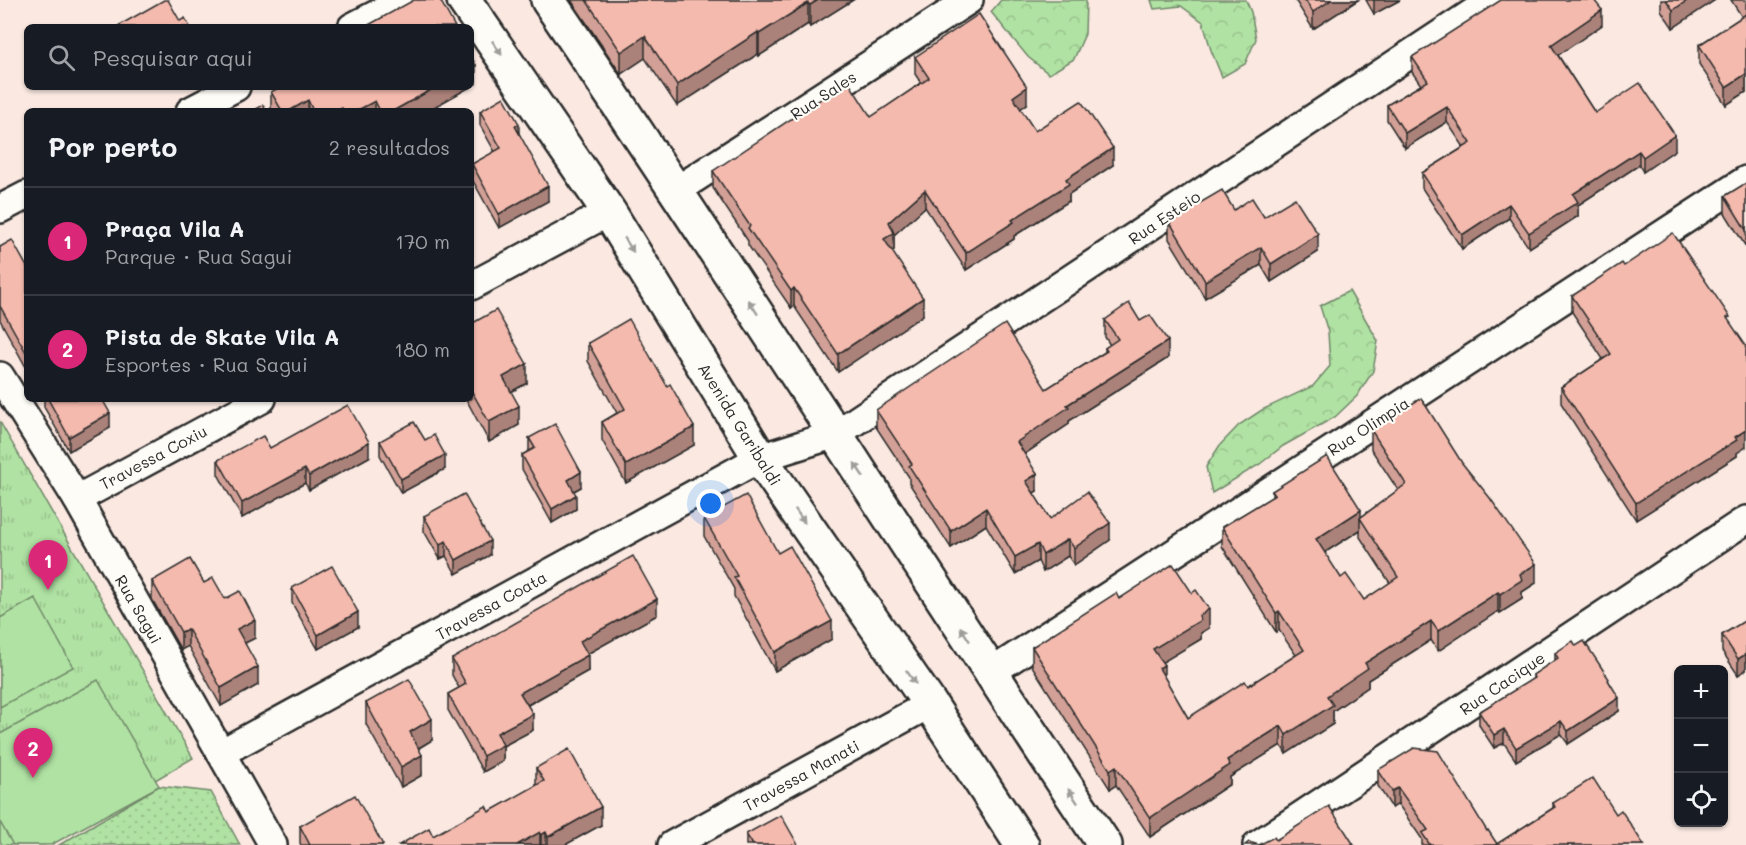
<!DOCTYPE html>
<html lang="pt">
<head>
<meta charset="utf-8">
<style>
  body { margin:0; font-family:Mali,sans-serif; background:#20242c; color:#f1f3f6 }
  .controls { position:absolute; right:18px; bottom:18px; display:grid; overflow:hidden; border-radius:9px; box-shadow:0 2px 4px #0004 }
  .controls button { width:54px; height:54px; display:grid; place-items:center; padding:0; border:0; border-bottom:2px solid #363941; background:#171b24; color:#f1f3f6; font:30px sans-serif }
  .you { position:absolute; left:711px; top:504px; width:21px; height:21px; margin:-15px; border:4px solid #fff; border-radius:50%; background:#1a73e8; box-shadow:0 0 0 9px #1a73e833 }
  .badge { display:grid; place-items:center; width:39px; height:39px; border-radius:50%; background:#db2777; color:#fff; font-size:20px; font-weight:700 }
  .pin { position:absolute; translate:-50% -50px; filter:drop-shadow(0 2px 3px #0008) }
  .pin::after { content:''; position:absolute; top:32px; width:21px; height:18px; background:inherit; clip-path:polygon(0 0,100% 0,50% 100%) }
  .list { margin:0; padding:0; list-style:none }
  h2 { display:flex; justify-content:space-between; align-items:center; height:78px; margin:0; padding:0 24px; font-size:26px }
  h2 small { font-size:20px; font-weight:400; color:#9ea1a6 }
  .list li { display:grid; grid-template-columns:39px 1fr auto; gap:18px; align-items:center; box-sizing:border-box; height:108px; padding:0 24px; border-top:2px solid #363941 }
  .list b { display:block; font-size:22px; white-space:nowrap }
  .list p { margin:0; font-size:20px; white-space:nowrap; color:#9ea1a6 }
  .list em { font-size:20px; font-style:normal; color:#9ea1a6 }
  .icon { flex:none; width:33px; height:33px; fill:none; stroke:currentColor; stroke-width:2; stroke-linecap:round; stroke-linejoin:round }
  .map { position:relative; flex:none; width:1746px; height:845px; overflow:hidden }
  .search { position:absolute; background:#171b24; box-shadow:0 2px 4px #0004; left:24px; top:24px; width:450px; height:66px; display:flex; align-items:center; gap:15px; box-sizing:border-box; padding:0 21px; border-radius:9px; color:#9ea1a6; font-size:22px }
  .panel { position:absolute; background:#171b24; box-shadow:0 2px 4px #0004; left:24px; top:108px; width:450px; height:294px; border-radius:9px }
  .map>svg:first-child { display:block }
  .grass { fill:url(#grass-dots); stroke:#6e8667; stroke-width:1.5 }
  .forest { fill:url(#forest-crowns); stroke:#6e8667; stroke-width:1.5 }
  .park { fill:url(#park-tufts); stroke:#6e8667; stroke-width:1.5 }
  .garden { fill:#b0e2a3; stroke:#6e8667; stroke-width:1.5 }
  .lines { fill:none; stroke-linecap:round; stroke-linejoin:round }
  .minor-casing { stroke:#2b2b2b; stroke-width:32 }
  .major-casing { stroke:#2b2b2b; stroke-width:38 }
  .minor { stroke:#fdfcf7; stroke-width:27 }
  .major { stroke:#fdfcf7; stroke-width:33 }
  .wall { fill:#d2a096; stroke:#2b2b2b; stroke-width:1.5; fill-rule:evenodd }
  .shaded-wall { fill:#ab827a; stroke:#2b2b2b; stroke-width:1.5 }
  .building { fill:#f4baae; stroke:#2b2b2b; stroke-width:1.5 }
  .oneway { fill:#9e9e9b }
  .labels { text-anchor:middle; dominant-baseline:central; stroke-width:4.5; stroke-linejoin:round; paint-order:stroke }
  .street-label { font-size:16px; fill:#2b2b2b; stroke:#fdfcf7 }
</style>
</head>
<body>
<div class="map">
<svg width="1746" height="845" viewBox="0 0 1746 845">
  <defs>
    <pattern id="grass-dots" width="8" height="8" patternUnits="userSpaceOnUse" patternTransform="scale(1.5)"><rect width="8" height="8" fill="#b0e2a3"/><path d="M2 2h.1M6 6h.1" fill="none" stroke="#98c28c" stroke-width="1.8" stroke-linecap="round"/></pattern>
    <pattern id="forest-crowns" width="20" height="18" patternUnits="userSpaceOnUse" patternTransform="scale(1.5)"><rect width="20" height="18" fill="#b0e2a3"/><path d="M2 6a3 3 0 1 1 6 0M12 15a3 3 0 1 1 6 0" fill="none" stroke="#98c28c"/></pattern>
    <pattern id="park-tufts" width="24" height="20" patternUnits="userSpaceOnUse" patternTransform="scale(1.5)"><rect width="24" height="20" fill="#b0e2a3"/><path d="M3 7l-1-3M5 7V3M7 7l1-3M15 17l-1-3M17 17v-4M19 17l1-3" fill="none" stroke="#98c28c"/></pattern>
  </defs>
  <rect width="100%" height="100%" fill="#fae8e1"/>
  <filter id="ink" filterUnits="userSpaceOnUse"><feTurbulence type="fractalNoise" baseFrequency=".0167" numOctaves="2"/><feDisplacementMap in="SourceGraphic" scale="12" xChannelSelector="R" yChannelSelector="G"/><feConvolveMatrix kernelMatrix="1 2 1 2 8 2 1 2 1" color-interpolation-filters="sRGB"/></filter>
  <g filter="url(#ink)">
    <path class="grass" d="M159,786L211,792L240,845H59Z"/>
    <g class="forest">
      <path d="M1001,0H1086L1085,34L1074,59L1049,74L1028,57L991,12Z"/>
      <path d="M1151,0H1246L1251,12L1256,39L1245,64L1222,77L1211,50L1203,22L1181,6L1154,9Z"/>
      <path d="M1349,291L1378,341L1373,371L1357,396L1335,417L1283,446L1260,464L1212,493L1206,467L1220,445L1239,425L1262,410L1313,386L1330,366L1328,332L1320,306Z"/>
    </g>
    <path class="park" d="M0,422L193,758L44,845H2L0,841Z"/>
    <g class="garden">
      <path d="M35,598L73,667L0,707V618Z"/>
      <path d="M98,680L159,786L51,845H13L0,822V734Z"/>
    </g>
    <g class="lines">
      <g class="minor-casing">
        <g id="minor">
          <path d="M352,27L404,0"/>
          <path d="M190,111L236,87"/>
          <path d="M677,190L969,0"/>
          <path d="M0,209L27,195"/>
          <path d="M471,286L609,212"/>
          <path d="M0,376L77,499L273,845"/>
          <path d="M77,499L262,399"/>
          <path d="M990,673L1746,180"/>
          <path d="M221,753L760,458L836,434L1492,0"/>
          <path d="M672,845L930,704"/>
          <path d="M1257,845L1746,520"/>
        </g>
      </g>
      <g class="major-casing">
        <g id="major">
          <path d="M464,0L609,212L760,458L930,704L1022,845"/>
          <path d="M548,0C738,279 918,565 1105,845"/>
        </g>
      </g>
      <use href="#minor" class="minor"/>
      <use href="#major" class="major"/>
    </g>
    <g class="wall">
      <path d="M571,0H853L810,27L808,24L759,56L758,54L677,106L645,58L621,74Z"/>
      <path d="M1295,0H1358L1313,29Z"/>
      <path d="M1366,0H1400L1374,14Z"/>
      <path d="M1661,0H1715L1673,28L1661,10Z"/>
      <path d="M1731,0H1746V92L1726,105L1699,64V45L1742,17Z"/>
      <path d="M1602,25L1558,55L1595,113L1675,150L1643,172L1639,165L1578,205V216L1529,248L1509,218L1462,249L1422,188V173L1464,147L1447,122L1405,148L1387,120V105L1421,85L1412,72V57Z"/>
      <path d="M915,57L1027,104L1020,109L1035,131L1113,165L1069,194V201L1014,236V239L966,270L925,207L894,235V250L892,251L923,315L838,372L794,306L791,308L748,245V241L713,188V171L871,117L921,83L915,74Z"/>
      <path d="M470,87L427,111H271V92Z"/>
      <path d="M480,111L519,134L548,201L499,228L472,179V164L495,152L480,125Z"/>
      <path d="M1746,183V247L1725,213V196Z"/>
      <path d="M1234,210L1264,217L1318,252L1271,282L1261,265L1205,298L1169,239V221Z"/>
      <path d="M0,247L27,267V369L0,320Z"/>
      <path d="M1624,266L1730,323L1737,453V456L1636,520L1561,403V387L1603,359L1572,312V296Z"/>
      <path d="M1105,320L1140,321L1168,358L1069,421V424L1025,454L1037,491L1033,493L1050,519L1110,540L1074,565L1068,556L1043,572L1038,561L1015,574L986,525L951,548L909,483V477L876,427V410L1046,389L1105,352V348L1110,345L1105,337Z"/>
      <path d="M471,324L527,383L511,392L519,425L489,442L466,399H471Z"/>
      <path d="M588,343L667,386L694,445L626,483L602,440V422L617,413L588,361Z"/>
      <path d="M44,399H102L110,428L69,451L44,407Z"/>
      <path d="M1371,430L1536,583L1522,592V599L1500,613L1498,611L1438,651L1431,640L1368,680V687L1333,711V724L1286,754L1281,745L1230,777V784L1150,837L1116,785L1110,789L1032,666V647L1119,599L1209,628L1201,633V639L1162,662L1164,677L1188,718L1248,686L1296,655L1279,630L1276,632L1222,546V527L1272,497V491L1361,517L1398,490L1371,449ZM1360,530V537L1390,583L1364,600L1341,578L1324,553Z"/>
      <path d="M529,438L581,487L574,491L576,509L552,523L522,469V455L529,451Z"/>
      <path d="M425,440L445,469L401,493L380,455V441Z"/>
      <path d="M270,448L369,457L309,490L305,483L242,518L218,474V460Z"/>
      <path d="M424,516L490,555L456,574L446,556L440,559L424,531Z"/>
      <path d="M704,518L778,553L832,639L775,671L734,596V589L704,536Z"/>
      <path d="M152,581L204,583L225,599L255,638L245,643L258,685L221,706L188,646L181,650L152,599Z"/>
      <path d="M292,588L358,627L318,649L292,603Z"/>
      <path d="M657,615L587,654L588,671L528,705L533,730L503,746V761L483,772L448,710V694L459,688L452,675V659Z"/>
      <path d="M1746,620V670L1738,675L1722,651V635Z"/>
      <path d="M1576,646L1609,682L1619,711L1568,744L1561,734L1516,761L1504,743L1494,748L1479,725V712L1533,679V675L1555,660V653Z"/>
      <path d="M366,703L432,740L419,748L422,775L401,787L366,724Z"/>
      <path d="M536,768L601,825L565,845H399L433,836L489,812L536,786Z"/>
      <path d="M1378,770L1487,831L1497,844L1553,808V803L1616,814L1644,845H1422V839L1398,804L1392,808L1378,786Z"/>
      <path d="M300,826L383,845H301L300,843Z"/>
      <path d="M746,834L798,845H746Z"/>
    </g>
    <g class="shaded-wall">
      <path d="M818,0H853L810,27V5Z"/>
      <path d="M1331,0H1358L1313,29V12Z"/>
      <path d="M1374,0H1400L1374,14Z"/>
      <path d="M1688,0H1715L1673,28V10Z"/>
      <path d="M808,3V24L759,56V34Z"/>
      <path d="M1602,10V25L1551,60V45Z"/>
      <path d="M758,32V54L677,106V85Z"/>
      <path d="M645,36V58L621,74V52Z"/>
      <path d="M476,65V84L471,86V67Z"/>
      <path d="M1746,74V92L1726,105V87Z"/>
      <path d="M436,87H470L427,111H393Z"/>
      <path d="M1027,87V104L1013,114V97Z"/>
      <path d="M308,100V111H289Z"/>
      <path d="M375,101V111H356Z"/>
      <path d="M1447,107V122L1405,148V133Z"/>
      <path d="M519,124V138L515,126Z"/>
      <path d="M1675,135V150L1643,172V157Z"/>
      <path d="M1113,148V165L1069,194V201L1014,236V239L966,270V253L1012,220L1066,179Z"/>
      <path d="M1639,151V165L1578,205V216L1529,248V233L1573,194Z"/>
      <path d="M548,186V201L499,228V214Z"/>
      <path d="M925,190V207L894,235V250L884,256V239L889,222Z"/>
      <path d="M1509,204V218L1462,249V235Z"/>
      <path d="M1318,234V252L1271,282V264Z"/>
      <path d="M1261,247V265L1205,298V281Z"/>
      <path d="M794,288V306L791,308V291Z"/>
      <path d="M923,298V315L838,372V354Z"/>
      <path d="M1168,341V358L1069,421V424L1017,459V442L1067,405Z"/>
      <path d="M527,364V383L503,396V377Z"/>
      <path d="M519,406V425L489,442V422Z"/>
      <path d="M110,413V428L69,451V437Z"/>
      <path d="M694,427V445L626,483V465Z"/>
      <path d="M1746,430V447L1737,453V456L1636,520V503Z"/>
      <path d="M369,442V457L309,490V476Z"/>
      <path d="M445,455V469L401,493V479Z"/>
      <path d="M305,469V483L242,518V503Z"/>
      <path d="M581,472V487L568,494V480Z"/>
      <path d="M1037,474V491L1026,498V481Z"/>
      <path d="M576,495V509L552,523V509Z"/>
      <path d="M986,508V525L951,548V531Z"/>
      <path d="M1361,510V521L1360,518V530L1316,558V539Z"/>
      <path d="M1110,523V540L1074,565V548Z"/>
      <path d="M1068,539V556L1043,572V555Z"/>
      <path d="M446,541V556L440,559V545Z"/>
      <path d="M490,541V555L456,574V560Z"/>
      <path d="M1038,544V561L1015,574V557Z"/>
      <path d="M1536,564V583L1522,592V599L1500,613V594L1520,574Z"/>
      <path d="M1498,592V611L1438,651V631Z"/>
      <path d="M657,599V615L580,658V641Z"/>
      <path d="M1209,609V628L1201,633V639L1153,668V649Z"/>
      <path d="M1279,611V630L1276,632V613Z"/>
      <path d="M358,612V627L318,649V635Z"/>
      <path d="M255,620V638L237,647V629Z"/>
      <path d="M832,621V639L775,671V652Z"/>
      <path d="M1431,621V640L1368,680V687L1333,711V724L1286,754V735L1327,696L1365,663Z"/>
      <path d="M188,629V646L181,650V632Z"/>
      <path d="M1746,654V670L1738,675V659Z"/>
      <path d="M588,655V671L520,709V693Z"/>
      <path d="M1164,665V684L1159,668Z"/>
      <path d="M258,667V685L221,706V688Z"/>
      <path d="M1619,698V711L1568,744V731Z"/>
      <path d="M533,714V730L503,746V761L483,772V756L497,733Z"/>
      <path d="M432,719V740L410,753V732Z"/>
      <path d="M1561,721V734L1516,761V748Z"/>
      <path d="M1281,726V745L1230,777V784L1150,837V818L1227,760Z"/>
      <path d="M1504,729V743L1494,748V735Z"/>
      <path d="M422,755V775L401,787V767Z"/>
      <path d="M1116,766V785L1110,789V770Z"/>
      <path d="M1398,788V804L1392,808V791Z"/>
      <path d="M601,807V825L565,845H548V837Z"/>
      <path d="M540,832V845H517Z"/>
      <path d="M546,832V845H541V835Z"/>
    </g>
    <g class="building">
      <path d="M164,0H168L180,21L185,18L190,27H118V26Z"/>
      <path d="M414,0H440L455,27H365Z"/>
      <path d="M586,0H818L810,5L808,3L759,34L758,32L677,85L645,36L621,52Z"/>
      <path d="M1305,0H1331L1313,12Z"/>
      <path d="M1501,0H1594L1602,10L1551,45L1595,113L1640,83L1675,135L1643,157L1639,151L1573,194L1578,202L1529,233L1509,204L1462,235L1422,173L1471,143L1447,107L1405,133L1387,105L1428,81L1412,57Z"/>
      <path d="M1666,0H1688L1673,10Z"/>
      <path d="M979,14L1027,87L1013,97L1035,131L1081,101L1113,148L1066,179L1069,184L1012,220L1014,222L966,253L925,190L889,222L894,233L884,239L923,298L838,354L794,288L791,291L748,228L750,226L713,171L848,81L871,117L929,78L915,57Z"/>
      <path d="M1746,14V74L1726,87L1699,45Z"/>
      <path d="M471,56L476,65L471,67Z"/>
      <path d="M280,87H436L393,111H380L375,101L356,111H344L342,108L336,111H313L308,100L289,111H282L271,92Z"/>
      <path d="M504,97L519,124L515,126L548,186L499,214L472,164L501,148L480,111Z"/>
      <path d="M263,105L266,111H253Z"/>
      <path d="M1746,183V230L1725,196Z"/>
      <path d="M1222,190L1234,210L1252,198L1264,217L1295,198L1318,234L1271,264L1261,247L1205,281L1169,221Z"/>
      <path d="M1673,233L1730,317L1727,318L1746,346V430L1735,437L1737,440L1636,503L1561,387L1611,354L1572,296L1622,263L1624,266Z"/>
      <path d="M12,240L27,267V354L0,306V247Z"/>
      <path d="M1129,303L1140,321L1150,315L1168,341L1067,405L1069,407L1017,442L1037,474L1026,481L1050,519L1087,492L1110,523L1074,548L1068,539L1043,555L1038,544L1015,557L986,508L951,531L909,466L912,464L876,410L1005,324L1046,389L1107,351L1105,348L1118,339L1105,320Z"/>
      <path d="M496,310L527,364L503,377L519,406L489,422L471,390V324Z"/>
      <path d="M629,319L667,386L670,384L694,427L626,465L602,422L625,409L588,343Z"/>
      <path d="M1421,398L1462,463L1490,498L1536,564L1520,574L1522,580L1500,594L1498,592L1438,631L1431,621L1365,663L1368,668L1327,696L1333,705L1286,735L1281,726L1227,760L1230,765L1150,818L1116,766L1110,770L1032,647L1116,593L1119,599L1173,564L1192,593L1196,590L1209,609L1199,616L1201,620L1153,649L1164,665L1159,668L1188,718L1245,681L1248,686L1304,650L1279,611L1276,613L1222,527L1275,495L1272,491L1327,456L1361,510L1316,539L1341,578L1346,574L1364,600L1398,577L1360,518L1406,484L1371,430Z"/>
      <path d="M48,399H102L110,413L69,437Z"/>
      <path d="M348,405L369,442L309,476L305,469L242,503L218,460L263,436L270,448Z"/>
      <path d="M414,422L425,440L434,435L445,455L401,479L380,441Z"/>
      <path d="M555,424L581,472L568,480L576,495L552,509L522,455L535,448L529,438Z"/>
      <path d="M464,494L490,541L456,560L446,541L440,545L424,516Z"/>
      <path d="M746,495L778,553L790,546L832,621L775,652L734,577L737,576L704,518Z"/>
      <path d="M633,556L657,599L580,641L588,655L520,693L533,714L497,733L503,745L483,756L448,694L466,684L452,659Z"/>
      <path d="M190,559L204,583L213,578L225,599L240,591L255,620L237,629L258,667L221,688L188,629L181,632L152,581Z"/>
      <path d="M332,566L358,612L318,635L292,588Z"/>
      <path d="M1746,620V654L1738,659L1722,635Z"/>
      <path d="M1573,641L1576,646L1584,641L1609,679L1608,680L1619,698L1568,731L1561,721L1516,748L1504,729L1494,735L1479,712L1534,678L1533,675L1558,658L1555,653Z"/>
      <path d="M409,679L432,719L410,732L422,755L401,767L366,703Z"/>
      <path d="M1414,748L1438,751L1487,831L1488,830L1497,844L1555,807L1553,803L1593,778L1616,814L1621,810L1644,845H1430L1422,833L1428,830L1398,788L1392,791L1378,770Z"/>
      <path d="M569,749L601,807L548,837L546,832L541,835L540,832L517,845H399L429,828L433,836L486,806L489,812L544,781L536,768Z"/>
      <path d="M355,795L383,845H310L300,826Z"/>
      <path d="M1329,806L1354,845H1245L1249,842L1259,845L1274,837L1276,840Z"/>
      <path d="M781,815L798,845H753L746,834Z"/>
    </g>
    <defs><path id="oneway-solid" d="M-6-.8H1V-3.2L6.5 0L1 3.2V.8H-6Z" transform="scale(1.5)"/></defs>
    <g class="oneway">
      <use href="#oneway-solid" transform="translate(497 48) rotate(56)"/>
      <use href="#oneway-solid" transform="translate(629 245) rotate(58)"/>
      <use href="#oneway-solid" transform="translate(753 307) rotate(-123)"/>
      <use href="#oneway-solid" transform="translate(859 470) rotate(-123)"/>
      <use href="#oneway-solid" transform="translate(800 516) rotate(55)"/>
      <use href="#oneway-solid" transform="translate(965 634) rotate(-123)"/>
      <use href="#oneway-solid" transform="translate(911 677) rotate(55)"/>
      <use href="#oneway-solid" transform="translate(1073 796) rotate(-124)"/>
    </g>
  </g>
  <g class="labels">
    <g class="street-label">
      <text transform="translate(823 95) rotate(-33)">Rua Sales</text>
      <text transform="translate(1164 217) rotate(-34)">Rua Esteio</text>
      <text transform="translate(740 424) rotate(58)">Avenida Garibaldi</text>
      <text transform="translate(1368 426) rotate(-33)">Rua Olimpia</text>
      <text transform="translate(153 457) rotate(-28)">Travessa Coxiu</text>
      <text transform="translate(491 605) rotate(-29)">Travessa Coata</text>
      <text transform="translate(139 609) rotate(60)">Rua Sagui</text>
      <text transform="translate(1502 683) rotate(-34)">Rua Cacique</text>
      <text transform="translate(801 775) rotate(-29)">Travessa Manati</text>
    </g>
  </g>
</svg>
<div class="controls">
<button>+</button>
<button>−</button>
<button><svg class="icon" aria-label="locate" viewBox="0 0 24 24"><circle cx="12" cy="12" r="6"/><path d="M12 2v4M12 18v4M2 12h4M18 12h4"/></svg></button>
</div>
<div class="you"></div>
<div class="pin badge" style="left:48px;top:590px">1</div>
<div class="pin badge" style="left:33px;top:778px">2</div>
<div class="search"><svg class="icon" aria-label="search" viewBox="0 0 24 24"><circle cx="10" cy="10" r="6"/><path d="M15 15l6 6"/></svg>Pesquisar aqui</div>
<section class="panel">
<h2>Por perto<small>2 resultados</small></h2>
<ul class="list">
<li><span class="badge">1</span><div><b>Praça Vila A</b><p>Parque · Rua Sagui</p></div><em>170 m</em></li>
<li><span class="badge">2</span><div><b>Pista de Skate Vila A</b><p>Esportes · Rua Sagui</p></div><em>180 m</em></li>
</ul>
</section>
</div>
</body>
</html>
